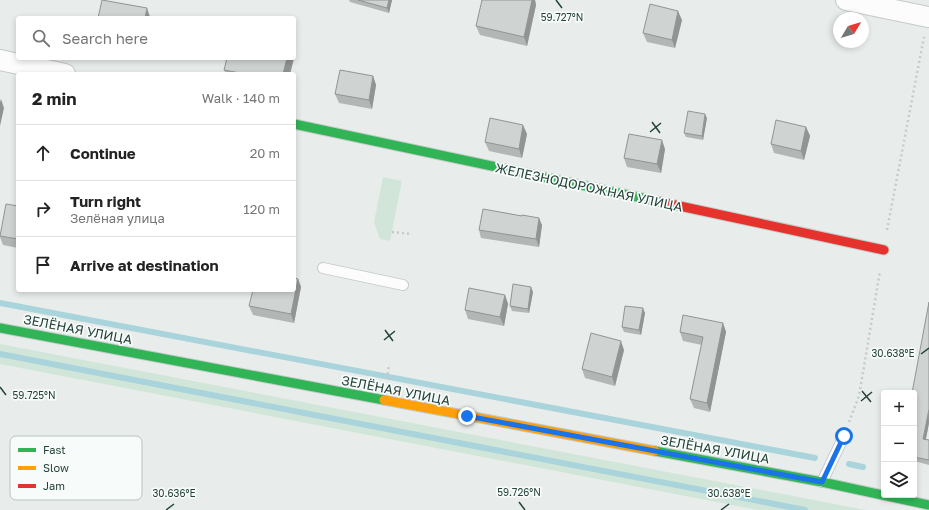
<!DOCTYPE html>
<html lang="en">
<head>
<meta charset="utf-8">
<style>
  body { margin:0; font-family:"Golos Text",sans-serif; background:#f6f6f6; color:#222 }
  .controls { position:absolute; right:12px; bottom:12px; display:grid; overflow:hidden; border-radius:4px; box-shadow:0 2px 6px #0003 }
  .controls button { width:36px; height:36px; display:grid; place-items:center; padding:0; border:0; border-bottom:1px solid #e0e0e0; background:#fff; color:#222; font:20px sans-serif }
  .compass { position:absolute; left:833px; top:12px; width:36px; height:36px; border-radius:50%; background:#fff; box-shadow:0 2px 6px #0003; rotate:52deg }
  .stop { position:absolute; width:12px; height:12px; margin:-9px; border:3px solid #1a73e8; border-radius:50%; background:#fff }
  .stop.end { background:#1a73e8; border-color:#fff; box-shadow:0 1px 4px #0008 }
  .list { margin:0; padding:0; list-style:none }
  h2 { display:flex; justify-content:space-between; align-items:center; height:52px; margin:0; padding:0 16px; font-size:17px }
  h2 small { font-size:13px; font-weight:400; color:#767676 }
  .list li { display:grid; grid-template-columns:26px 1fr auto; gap:12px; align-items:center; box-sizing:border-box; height:56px; padding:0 16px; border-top:1px solid #e0e0e0 }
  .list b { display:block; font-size:15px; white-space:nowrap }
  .list p { margin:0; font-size:13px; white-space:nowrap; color:#767676 }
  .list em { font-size:13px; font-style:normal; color:#767676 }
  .icon { flex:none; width:22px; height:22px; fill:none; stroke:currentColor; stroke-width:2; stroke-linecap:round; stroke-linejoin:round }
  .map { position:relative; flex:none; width:929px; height:510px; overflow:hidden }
  .search { position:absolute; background:#fff; box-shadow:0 2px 6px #0003; left:16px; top:16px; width:280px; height:44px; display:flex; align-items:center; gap:10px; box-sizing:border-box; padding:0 14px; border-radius:4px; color:#767676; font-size:15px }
  .panel { position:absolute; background:#fff; box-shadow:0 2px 6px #0003; left:16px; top:72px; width:280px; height:220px; border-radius:4px }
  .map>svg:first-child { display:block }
  .green { fill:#d1e6d8 }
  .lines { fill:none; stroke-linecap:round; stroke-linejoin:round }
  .stream { stroke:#a9d4db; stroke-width:6 }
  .lane-casing { stroke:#c5cac8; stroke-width:12 }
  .street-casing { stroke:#c5cac8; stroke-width:22 }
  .fast-casing { stroke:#c3cbc8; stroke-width:11 }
  .slow-casing { stroke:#c3cbc8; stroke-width:11 }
  .jam-casing { stroke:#c3cbc8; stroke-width:11 }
  .path { stroke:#c3ccca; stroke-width:2.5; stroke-dasharray:2 3; stroke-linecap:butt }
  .lane { stroke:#fcfcfc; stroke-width:10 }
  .street { stroke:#fcfcfc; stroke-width:20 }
  .fast { stroke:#30b455; stroke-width:9 }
  .slow { stroke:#ff9f0a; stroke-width:9 }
  .jam { stroke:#e5322d; stroke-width:9 }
  .wall { fill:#b2b6b5 }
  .shaded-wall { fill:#919493 }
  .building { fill:#cfd4d2; stroke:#919493 }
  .route { stroke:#1a73e8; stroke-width:5 }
  .ticks { fill:none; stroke:#24423a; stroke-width:1.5 }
  .labels { text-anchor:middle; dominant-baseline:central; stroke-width:3.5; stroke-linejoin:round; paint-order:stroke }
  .street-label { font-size:13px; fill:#24423a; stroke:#f7fbf9 }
  .key { fill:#f7fbf9; stroke:#b8c4c0; stroke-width:1 }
  .key-label { font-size:11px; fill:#24423a }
  .ticks-label { font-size:10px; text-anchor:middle; fill:#24423a; stroke:#f7fbf9; stroke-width:3.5; stroke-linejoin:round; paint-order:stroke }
</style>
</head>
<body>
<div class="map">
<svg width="929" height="510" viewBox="0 0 929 510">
  <rect width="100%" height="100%" fill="#e8edeb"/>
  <g class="green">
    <path d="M383,177L402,181L390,241L380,239L374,222Z"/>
    <path d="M0,344L866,510H758L0,364Z"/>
  </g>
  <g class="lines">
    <g class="stream">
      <path d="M0,303L815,458"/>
      <path d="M0,354L805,510"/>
      <path d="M849,464L863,467"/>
    </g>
    <g class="lane-casing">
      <g id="lane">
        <path d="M323,268L403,285"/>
        <path d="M822,482L844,436"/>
      </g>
    </g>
    <g class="street-casing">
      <g id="street">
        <path d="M846,0L928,17"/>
        <path d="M0,60L65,74"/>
      </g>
    </g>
    <g class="fast-casing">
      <g id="fast">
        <path d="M294,124L661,202"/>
        <path d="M0,328L384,400"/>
        <path d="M655,451L822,482L929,505"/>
      </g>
    </g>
    <g class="slow-casing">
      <path id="slow" d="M384,400L655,451"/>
    </g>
    <g class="jam-casing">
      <path id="jam" d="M661,202L884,250"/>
    </g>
    <g class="path">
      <path d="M887,230L924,37"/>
      <path d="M392,232L412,234"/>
      <path d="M387,379L389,364"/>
      <path d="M849,422L859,396L880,271"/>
    </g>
    <use href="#lane" class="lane"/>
    <use href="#street" class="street"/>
    <use href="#fast" class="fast"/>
    <use href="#slow" class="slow"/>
    <use href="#jam" class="jam"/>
  </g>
  <g class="wall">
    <path d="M349,0H392L389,13L350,2Z"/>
    <path d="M482,0H535L536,5L527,46L480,35L476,26Z"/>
    <path d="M682,20L675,48L647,42L643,33Z"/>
    <path d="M227,58H294L290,74H226L224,70Z"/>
    <path d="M373,76L376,85L372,109L339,103L335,94Z"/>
    <path d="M707,118L703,140L686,137L684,133Z"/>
    <path d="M806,127L810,136L804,160L774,153L771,144Z"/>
    <path d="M527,134L522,158L489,151L485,142Z"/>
    <path d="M665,149L661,173L627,167L624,158Z"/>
    <path d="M18,206V248L3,245L0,237V234Z"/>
    <path d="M522,216L542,225L539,247L481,238L479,230Z"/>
    <path d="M298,279L301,287L294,323L253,315L249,306Z"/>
    <path d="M153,290H162V292Z"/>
    <path d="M533,292L529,313L512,311L510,306Z"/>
    <path d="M505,295L508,304L504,326L468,319L465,310Z"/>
    <path d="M929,302V423L926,439L929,440V465L914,461V393Z"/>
    <path d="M645,313L641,335L624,332L622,327Z"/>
    <path d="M723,323L726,332L710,412L694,408L690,399L702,345L683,341L680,332Z"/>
    <path d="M624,350L615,386L585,378L582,369Z"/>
  </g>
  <g class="shaded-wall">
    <path d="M389,0H392L389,13L387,8Z"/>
    <path d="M532,0H535L536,5L527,46L524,37Z"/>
    <path d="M147,8L150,17V18H145Z"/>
    <path d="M678,11L682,20L675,48L672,40Z"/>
    <path d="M294,44L296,49L294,57Z"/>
    <path d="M287,58H294L290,74H283Z"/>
    <path d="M373,76L376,85L372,109L369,100Z"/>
    <path d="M1,99L4,108L0,126V102Z"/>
    <path d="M705,114L707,118L703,140L702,136Z"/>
    <path d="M523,125L527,134L522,158L519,149Z"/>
    <path d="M806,127L810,136L804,160L801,151Z"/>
    <path d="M662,140L665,149L661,173L657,164Z"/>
    <path d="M539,218L542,225L539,247L536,239Z"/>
    <path d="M298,279L301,287L294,323L291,314Z"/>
    <path d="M531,287L533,292L529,313L528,309Z"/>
    <path d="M505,295L508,304L504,326L500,317Z"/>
    <path d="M643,308L645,313L641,335L639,330Z"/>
    <path d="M723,323L726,332L710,412L707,403Z"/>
    <path d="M621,341L624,350L615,386L612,377Z"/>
    <path d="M929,409V423L925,443L923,439Z"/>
  </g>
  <g class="building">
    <path d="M102,0L147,8L145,18H98Z"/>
    <path d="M358,0H389L387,8Z"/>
    <path d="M482,0H532L524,37L476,26Z"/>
    <path d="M650,4L678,11L672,40L643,33Z"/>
    <path d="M227,58H287L283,74H245L224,70Z"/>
    <path d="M340,70L373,76L369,100L335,94Z"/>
    <path d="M688,111L705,114L702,136L684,133Z"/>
    <path d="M490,118L523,125L519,149L485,142Z"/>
    <path d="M776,120L806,127L801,151L771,144Z"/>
    <path d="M629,134L662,140L657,164L624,158Z"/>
    <path d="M6,204L18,206V239L0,236Z"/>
    <path d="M483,209L522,216V215L539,218L536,239L479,230Z"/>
    <path d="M294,278L298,279L291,314L249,306L253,290H294Z"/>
    <path d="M513,284L531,287L528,309L510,306Z"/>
    <path d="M469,288L505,295L500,317L465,310Z"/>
    <path d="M929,302V409L923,439L929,440V460L914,457V393H912Z"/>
    <path d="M625,306L643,308L639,330L622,327Z"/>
    <path d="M683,315L723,323L707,403L690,399L703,337L680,332Z"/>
    <path d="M591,333L621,341L612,377L582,369Z"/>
  </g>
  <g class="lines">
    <path class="route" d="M467,416L822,482L844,436"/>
  </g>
  <path class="ticks" d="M556,0L562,8M652,122L660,133M650,132L661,123M385,330L393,341M384,340L395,331M921,354L929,348M0,387L6,395M862,391L871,402M861,401L872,392M519,502L525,510M166,510L174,504M721,510L729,504"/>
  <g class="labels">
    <g class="street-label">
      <text transform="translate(589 187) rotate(12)">ЖЕЛЕЗНОДОРОЖНАЯ УЛИЦА</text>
      <text transform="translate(78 329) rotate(11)">ЗЕЛЁНАЯ УЛИЦА</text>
      <text transform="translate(396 390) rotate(11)">ЗЕЛЁНАЯ УЛИЦА</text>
      <text transform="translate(715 449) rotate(10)">ЗЕЛЁНАЯ УЛИЦА</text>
    </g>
  </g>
  <rect x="10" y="436" width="132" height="64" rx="6" class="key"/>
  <rect x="18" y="448" width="18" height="4" fill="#30b455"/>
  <rect x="18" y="466" width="18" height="4" fill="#ff9f0a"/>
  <rect x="18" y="484" width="18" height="4" fill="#e5322d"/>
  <g class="key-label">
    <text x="43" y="454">Fast</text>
    <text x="43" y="472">Slow</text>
    <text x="43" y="490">Jam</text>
  </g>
  <g class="ticks-label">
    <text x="562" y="21">59.727°N</text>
    <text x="893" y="357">30.638°E</text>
    <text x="34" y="399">59.725°N</text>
    <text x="519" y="496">59.726°N</text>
    <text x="174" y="497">30.636°E</text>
    <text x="729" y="497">30.638°E</text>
  </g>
</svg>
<div class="controls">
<button>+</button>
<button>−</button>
<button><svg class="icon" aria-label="layers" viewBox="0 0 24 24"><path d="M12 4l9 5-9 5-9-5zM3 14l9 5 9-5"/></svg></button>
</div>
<svg class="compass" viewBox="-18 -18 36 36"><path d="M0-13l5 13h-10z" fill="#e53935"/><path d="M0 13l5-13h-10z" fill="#767676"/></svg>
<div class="stop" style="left:844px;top:436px"></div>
<div class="stop end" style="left:467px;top:416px"></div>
<div class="search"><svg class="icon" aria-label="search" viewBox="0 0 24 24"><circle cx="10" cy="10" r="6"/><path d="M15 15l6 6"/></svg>Search here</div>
<section class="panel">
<h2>2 min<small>Walk · 140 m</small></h2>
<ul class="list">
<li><svg class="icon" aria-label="ahead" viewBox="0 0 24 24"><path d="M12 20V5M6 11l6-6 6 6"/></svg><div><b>Continue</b></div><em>20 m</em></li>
<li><svg class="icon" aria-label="right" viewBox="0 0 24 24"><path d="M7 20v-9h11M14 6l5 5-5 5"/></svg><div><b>Turn right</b><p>Зелёная улица</p></div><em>120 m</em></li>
<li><svg class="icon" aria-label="arrive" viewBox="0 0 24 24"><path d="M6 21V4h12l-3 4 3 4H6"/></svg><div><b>Arrive at destination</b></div></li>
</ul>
</section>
</div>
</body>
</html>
